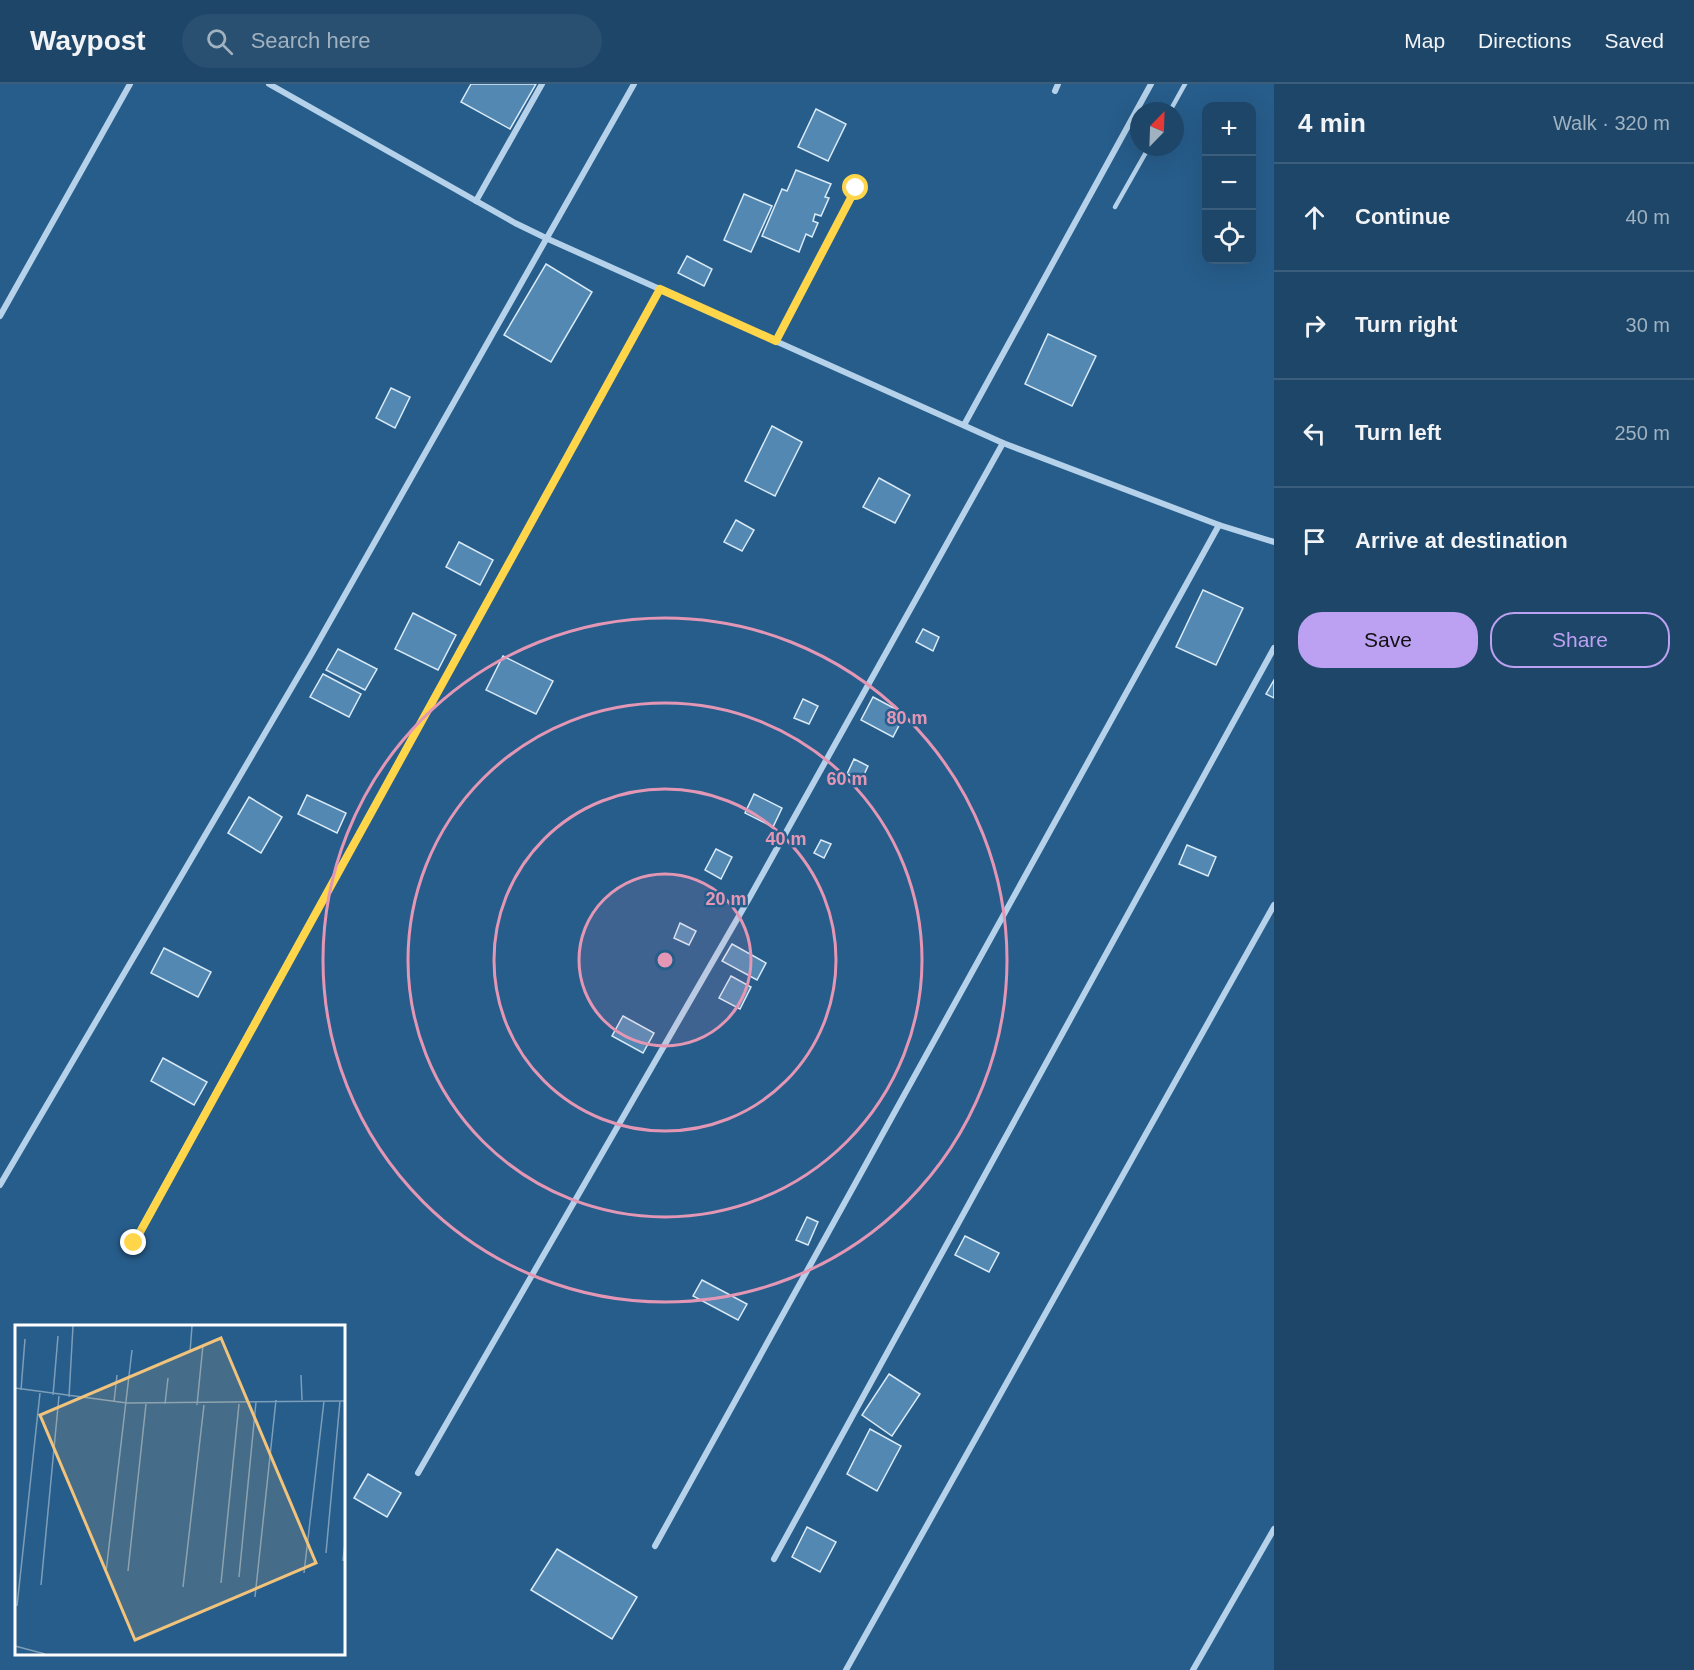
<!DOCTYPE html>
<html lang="en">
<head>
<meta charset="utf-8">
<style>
  body { margin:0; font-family:Helvetica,sans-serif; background:#2a5071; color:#f1f3f6 }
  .controls { position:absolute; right:18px; top:18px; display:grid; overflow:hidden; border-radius:12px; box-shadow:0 6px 24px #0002 }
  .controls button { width:54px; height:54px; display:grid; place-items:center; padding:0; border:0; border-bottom:2px solid #3b5e7c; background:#1d4668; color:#f1f3f6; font:30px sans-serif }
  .compass { position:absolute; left:1130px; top:18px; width:54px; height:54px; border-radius:50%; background:#1d4668; box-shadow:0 6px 24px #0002; rotate:23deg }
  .stop { position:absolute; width:18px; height:18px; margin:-14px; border:4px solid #ffd54a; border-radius:50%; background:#fff }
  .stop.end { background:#ffd54a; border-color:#fff; box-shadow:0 2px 6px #0008 }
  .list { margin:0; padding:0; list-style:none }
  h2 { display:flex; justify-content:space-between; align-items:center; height:78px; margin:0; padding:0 24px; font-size:26px }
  h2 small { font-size:20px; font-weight:400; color:#a0b1c0 }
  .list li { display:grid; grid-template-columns:39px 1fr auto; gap:18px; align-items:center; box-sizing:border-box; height:108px; padding:0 24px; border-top:2px solid #3b5e7c }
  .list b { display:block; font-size:22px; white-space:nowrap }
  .list em { font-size:20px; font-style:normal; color:#a0b1c0 }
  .actions { display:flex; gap:12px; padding:18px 24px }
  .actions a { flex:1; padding:14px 0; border:2px solid #bca0f2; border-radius:24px; text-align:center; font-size:21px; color:#bca0f2 }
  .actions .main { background:#bca0f2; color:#111 }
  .icon { flex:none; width:33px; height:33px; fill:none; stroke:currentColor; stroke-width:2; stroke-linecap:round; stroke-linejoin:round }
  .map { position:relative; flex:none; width:1274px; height:1586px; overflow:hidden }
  header { display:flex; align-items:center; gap:36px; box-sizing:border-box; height:84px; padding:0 30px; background:#1d4668; border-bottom:2px solid #3b5e7c }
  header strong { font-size:28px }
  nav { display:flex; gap:33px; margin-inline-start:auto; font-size:21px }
  .search { width:420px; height:54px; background:#2a5071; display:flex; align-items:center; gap:15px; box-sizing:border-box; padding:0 21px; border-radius:33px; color:#a0b1c0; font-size:22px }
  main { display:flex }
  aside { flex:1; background:#1d4668 }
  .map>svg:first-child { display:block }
  .building { fill:#5388b3; stroke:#d9eaf7; stroke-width:1.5 }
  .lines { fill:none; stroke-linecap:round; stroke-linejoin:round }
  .lane { stroke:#b5d2ea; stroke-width:4.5 }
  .street { stroke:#b5d2ea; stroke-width:6 }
  .route { stroke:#ffd54a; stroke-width:8 }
  .ring { fill:none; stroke:#e497b5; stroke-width:3 }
  .inset-road { fill:none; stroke:#7d9eb9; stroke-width:1.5 }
  .view { fill:#f2c37a; fill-opacity:0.15; stroke:#f2c37a; stroke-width:3 }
  .inset-edge { fill:none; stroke:#fff; stroke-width:3 }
  .centre { fill:#e497b5; stroke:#275d8b; stroke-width:3 }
  .ring-label { font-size:18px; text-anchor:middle; font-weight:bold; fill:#e497b5; stroke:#275d8b; stroke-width:5; stroke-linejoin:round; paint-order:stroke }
</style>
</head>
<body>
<header>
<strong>Waypost</strong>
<div class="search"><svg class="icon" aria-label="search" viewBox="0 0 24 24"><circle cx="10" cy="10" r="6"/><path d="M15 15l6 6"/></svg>Search here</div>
<nav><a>Map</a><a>Directions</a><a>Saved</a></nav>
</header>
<main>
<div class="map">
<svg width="1274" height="1586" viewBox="0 0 1274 1586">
  <rect width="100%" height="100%" fill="#275d8b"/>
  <g class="building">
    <path d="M471,0H536L510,45L461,18Z"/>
    <path d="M816,25L846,40L828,77L798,63Z"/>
    <path d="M796,86L831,100L825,113L829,114L821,132L815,130L813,137L818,139L812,153L806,150L799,168L762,152L782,105L787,107Z"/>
    <path d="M744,110L772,122L751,168L724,156Z"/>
    <path d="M687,172L712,185L704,202L678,189Z"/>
    <path d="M546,180L592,208L551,278L504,251Z"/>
    <path d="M1048,250L1096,272L1072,322L1025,300Z"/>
    <path d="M391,304L410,313L395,344L376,334Z"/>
    <path d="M772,342L802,358L775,412L745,397Z"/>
    <path d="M879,394L910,411L895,439L863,423Z"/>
    <path d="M736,436L754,446L742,467L724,458Z"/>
    <path d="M459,458L493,476L480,501L446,483Z"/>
    <path d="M1203,506L1243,524L1216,581L1176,563Z"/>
    <path d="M413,529L456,551L438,586L395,565Z"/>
    <path d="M923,545L939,553L933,567L916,558Z"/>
    <path d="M338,565L377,585L365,606L326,586Z"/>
    <path d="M503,572L553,597L536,630L486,606Z"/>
    <path d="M323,590L361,610L349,633L310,613Z"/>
    <path d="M1274,596V614L1266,610Z"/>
    <path d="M873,613L905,630L893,653L861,636Z"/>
    <path d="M803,615L818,622L809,640L794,634Z"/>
    <path d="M854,675L868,682L861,697L847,690Z"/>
    <path d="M754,710L782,724L773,743L745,729Z"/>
    <path d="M307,711L346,729L337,749L298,730Z"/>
    <path d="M249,713L282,733L261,769L228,749Z"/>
    <path d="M821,756L831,760L824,774L814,769Z"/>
    <path d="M1187,761L1216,773L1208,792L1179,780Z"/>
    <path d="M716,765L732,773L721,795L705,786Z"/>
    <path d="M680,839L696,847L689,861L674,854Z"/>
    <path d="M732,860L766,879L757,896L722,877Z"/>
    <path d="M164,864L211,888L198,913L151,889Z"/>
    <path d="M731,892L751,903L740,925L719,914Z"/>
    <path d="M623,932L654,949L643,969L612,952Z"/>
    <path d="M163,974L207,998L194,1021L151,997Z"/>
    <path d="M807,1133L818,1138L808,1161L796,1156Z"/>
    <path d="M965,1152L999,1169L989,1188L955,1171Z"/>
    <path d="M702,1196L747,1220L738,1236L693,1212Z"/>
    <path d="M889,1290L920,1310L892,1352L862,1331Z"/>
    <path d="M870,1345L901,1362L877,1407L847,1390Z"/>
    <path d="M368,1390L401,1409L387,1433L354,1414Z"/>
    <path d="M807,1443L836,1458L820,1488L792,1473Z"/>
    <path d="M557,1465L637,1513L612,1555L531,1506Z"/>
  </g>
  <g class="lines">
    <g class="lane">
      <path d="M1170,27L1185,0"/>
      <path d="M1115,123L1149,63"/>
    </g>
    <g class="street">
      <path d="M269,0L515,139L548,155L1003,359L1219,441L1274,458"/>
      <path d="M1055,7L1058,0"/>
      <path d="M476,117L542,0"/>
      <path d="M0,232L130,0"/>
      <path d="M776,257L856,104"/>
      <path d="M964,341L1151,0"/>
      <path d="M0,1101L312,569L634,0"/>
      <path d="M133,1159L660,205"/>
      <path d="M418,1389L751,811L1003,359"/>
      <path d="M655,1462L1219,441"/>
      <path d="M774,1475L1274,564"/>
      <path d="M846,1586L1274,821"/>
      <path d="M1193,1586L1274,1445"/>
    </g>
  </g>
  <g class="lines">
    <path class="route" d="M134,1159L660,205L776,257L856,104"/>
  </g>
  <circle cx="665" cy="876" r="86" fill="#e497b5" fill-opacity=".12"/>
  <g class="ring">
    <circle cx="665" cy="876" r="86"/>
    <circle cx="665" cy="876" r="171"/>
    <circle cx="665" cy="876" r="257"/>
    <circle cx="665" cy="876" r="342"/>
  </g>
  <g transform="translate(15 1241)">
    <rect width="330" height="330" fill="#275d8b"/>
    <path class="inset-road" d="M175,27L177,1M286,50L287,75M0,63L112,78L330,76M6,65L10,14M38,70L43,11M54,72L58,1M99,77L102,50M150,79L153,53M182,80L188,20M311,228L325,76M328,236L330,217M113,246L131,79M91,247L117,25M289,248L309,76M224,252L241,77M206,258L224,79M26,260L44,71M168,262L189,80M240,272L261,75M2,281L25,68M0,321L30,329"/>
    <path class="view" d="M206,13L301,238L120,315L25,90Z"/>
    <rect width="330" height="330" class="inset-edge"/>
  </g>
  <circle cx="665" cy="876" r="9" class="centre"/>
  <g class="ring-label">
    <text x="907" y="640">80 m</text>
    <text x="847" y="701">60 m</text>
    <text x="786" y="761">40 m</text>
    <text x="726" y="821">20 m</text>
  </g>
</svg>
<div class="controls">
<button>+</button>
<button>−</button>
<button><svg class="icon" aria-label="locate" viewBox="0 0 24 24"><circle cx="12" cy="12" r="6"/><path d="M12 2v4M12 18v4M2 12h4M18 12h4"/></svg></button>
</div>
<svg class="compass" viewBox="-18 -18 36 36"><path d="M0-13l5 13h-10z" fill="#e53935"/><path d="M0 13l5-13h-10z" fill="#a0b1c0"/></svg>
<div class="stop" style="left:856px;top:104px"></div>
<div class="stop end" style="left:134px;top:1159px"></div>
</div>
<aside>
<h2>4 min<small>Walk · 320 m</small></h2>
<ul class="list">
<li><svg class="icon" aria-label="ahead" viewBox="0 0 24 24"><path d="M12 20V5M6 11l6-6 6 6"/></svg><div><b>Continue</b></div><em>40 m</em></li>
<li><svg class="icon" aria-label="right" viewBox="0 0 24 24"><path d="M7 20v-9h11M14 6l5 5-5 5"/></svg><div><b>Turn right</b></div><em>30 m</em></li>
<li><svg class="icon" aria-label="left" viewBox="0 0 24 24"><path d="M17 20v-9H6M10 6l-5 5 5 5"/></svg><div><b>Turn left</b></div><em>250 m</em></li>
<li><svg class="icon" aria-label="arrive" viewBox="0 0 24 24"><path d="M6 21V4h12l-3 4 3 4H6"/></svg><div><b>Arrive at destination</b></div></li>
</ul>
<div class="actions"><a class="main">Save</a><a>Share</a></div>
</aside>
</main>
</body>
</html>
